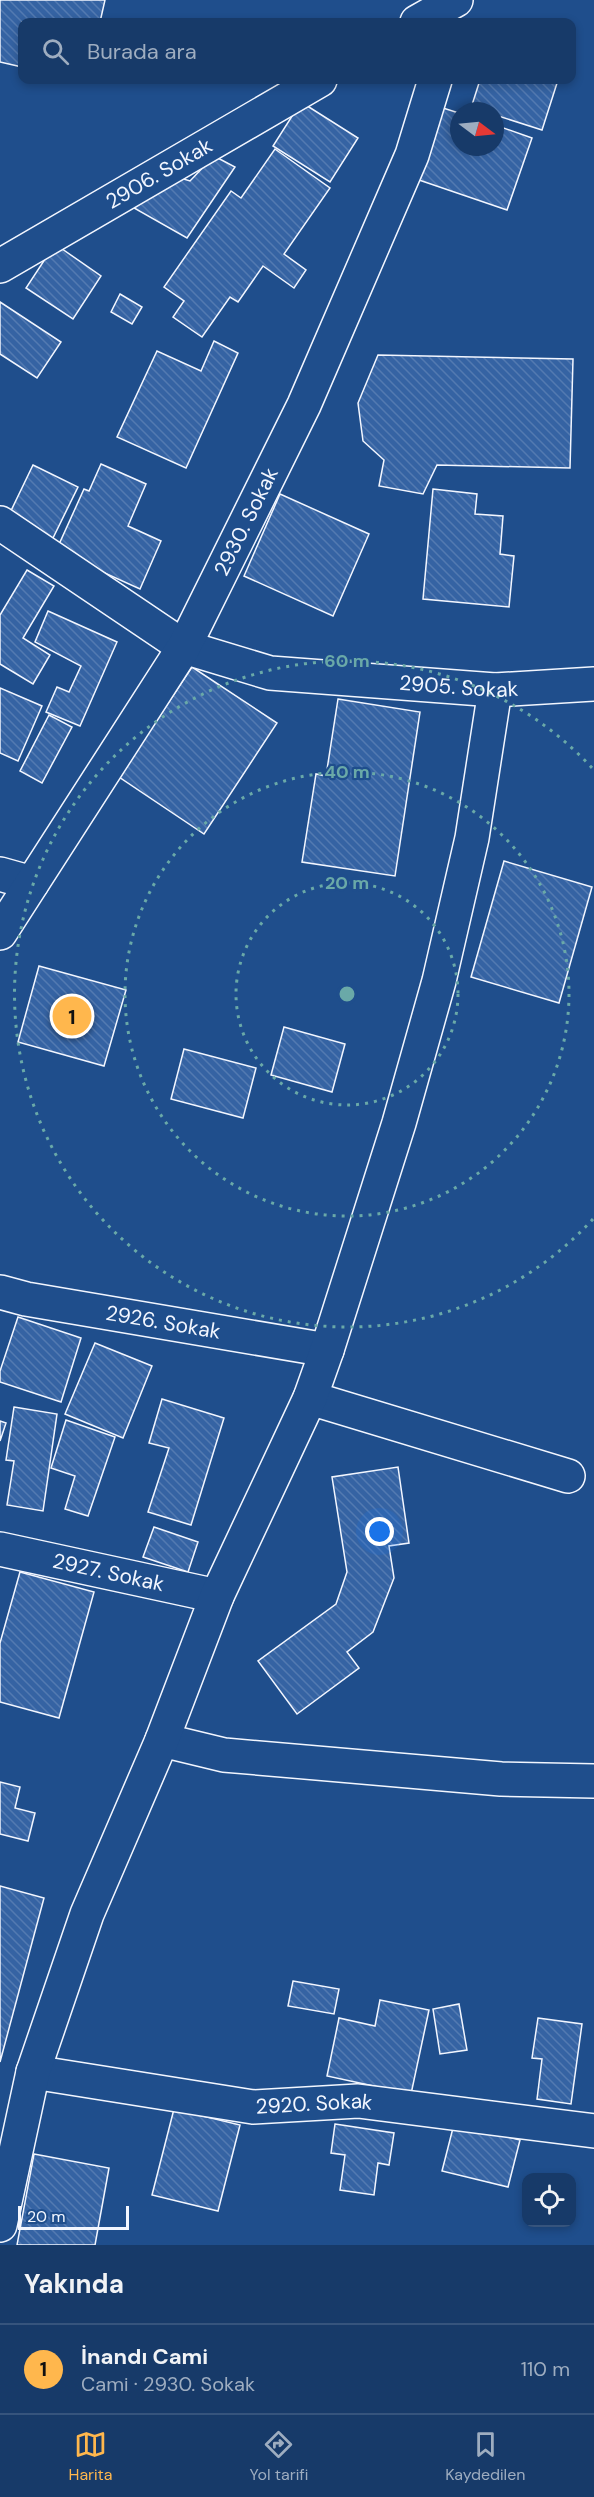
<!DOCTYPE html>
<html lang="tr">
<head>
<meta charset="utf-8">
<style>
  body { margin:0; font-family:"DM Sans",sans-serif; background:#20416f; color:#f1f3f6 }
  .controls { position:absolute; right:18px; bottom:18px; display:grid; overflow:hidden; border-radius:12px; box-shadow:0 3px 9px #0003 }
  .controls button { width:54px; height:54px; display:grid; place-items:center; padding:0; border:0; border-bottom:2px solid #36547d; background:#173a69; color:#f1f3f6; font:30px sans-serif }
  .compass { position:absolute; left:450px; top:102px; width:54px; height:54px; border-radius:50%; background:#173a69; box-shadow:0 3px 9px #0003; rotate:106deg }
  .scale { position:absolute; left:18px; bottom:15px; width:111px; box-sizing:border-box; padding-left:6px; border:3px solid #f2f6ff; border-top:0; font-size:16px; line-height:21px; white-space:nowrap; color:#f2f6ff; -webkit-text-stroke:4px #1f4e8c; paint-order:stroke }
  .you { position:absolute; left:380px; top:1532px; width:21px; height:21px; margin:-15px; border:4px solid #fff; border-radius:50%; background:#1a73e8; box-shadow:0 0 0 9px #1a73e833 }
  .badge { display:grid; place-items:center; width:39px; height:39px; border-radius:50%; background:#ffb74d; color:#111; font-size:20px; font-weight:700 }
  .pin { position:absolute; translate:-50% -50%; border:3px solid #fff; box-shadow:0 2px 6px #0006 }
  .list { margin:0; padding:0; list-style:none }
  h2 { display:flex; justify-content:space-between; align-items:center; height:78px; margin:0; padding:0 24px; font-size:26px }
  h2 small { font-size:20px; font-weight:400; color:#9eadc0 }
  .list li { display:grid; grid-template-columns:39px 1fr auto; gap:18px; align-items:center; box-sizing:border-box; height:90px; padding:0 24px; border-top:2px solid #36547d }
  .list b { display:block; font-size:22px; white-space:nowrap }
  .list p { margin:0; font-size:20px; white-space:nowrap; color:#9eadc0 }
  .list em { font-size:20px; font-style:normal; color:#9eadc0 }
  .icon { flex:none; width:33px; height:33px; fill:none; stroke:currentColor; stroke-width:2; stroke-linecap:round; stroke-linejoin:round }
  .map { position:relative; flex:none; width:594px; height:2245px; overflow:hidden }
  .search { position:absolute; background:#173a69; box-shadow:0 3px 9px #0003; left:18px; right:18px; top:18px; height:66px; display:flex; align-items:center; gap:15px; box-sizing:border-box; padding:0 21px; border-radius:12px; color:#9eadc0; font-size:22px }
  .sheet { height:168px; background:#173a69 }
  nav { display:flex; justify-content:space-around; align-items:center; box-sizing:border-box; height:84px; border-top:2px solid #36547d; background:#173a69; font-size:16px; color:#9eadc0 }
  nav a { display:grid; justify-items:center; gap:3px }
  nav .on { color:#ffb74d }
  .map>svg:first-child { display:block }
  .building { fill:url(#building-back-hatch); stroke:#f2f6ff; stroke-width:1.5 }
  .lines { fill:none; stroke-linecap:round; stroke-linejoin:round }
  .street-casing { stroke:#f2f6ff; stroke-width:36 }
  .secondary-casing { stroke:#f2f6ff; stroke-width:36 }
  .street { stroke:#1f4e8c; stroke-width:33 }
  .secondary { stroke:#1f4e8c; stroke-width:33 }
  .ring { fill:none; stroke:#6aa9a8; stroke-width:3; stroke-dasharray:3 6 }
  .labels { text-anchor:middle; dominant-baseline:central; stroke-width:4.5; stroke-linejoin:round; paint-order:stroke }
  .street-label { font-size:21px; fill:#f2f6ff; stroke:#1f4e8c }
  .centre { fill:#6aa9a8; stroke:#1f4e8c; stroke-width:3 }
  .ring-label { font-size:18px; text-anchor:middle; font-weight:bold; fill:#6aa9a8; stroke:#1f4e8c; stroke-width:4.5; stroke-linejoin:round; paint-order:stroke }
</style>
</head>
<body>
<div class="map">
<svg width="594" height="2245" viewBox="0 0 594 2245">
  <defs>
    <pattern id="building-back-hatch" width="6" height="6" patternUnits="userSpaceOnUse" patternTransform="scale(1.5)"><rect width="6" height="6" fill="#3563a3"/><path d="M-1 5l2 2M0 0l6 6M5-1l2 2" fill="none" stroke="#537ab1"/></pattern>
  </defs>
  <rect width="100%" height="100%" fill="#1f4e8c"/>
  <g class="building">
    <path d="M0,0H105L100,22H22V67L0,62Z"/>
    <path d="M480,80H558L542,130L495,115V111H481L471,108Z"/>
    <path d="M301,102L358,138L330,182L273,146Z"/>
    <path d="M443,108L459,113V147H495V125L532,138L507,210L419,180Z"/>
    <path d="M275,149L330,188L284,254L306,270L294,288L263,266L238,302L230,297L202,337L173,317L184,301L164,287L231,191L241,198Z"/>
    <path d="M214,156L235,167L187,238L134,208L177,177L190,181Z"/>
    <path d="M55,244L101,276L73,319L26,288Z"/>
    <path d="M120,294L142,307L132,324L111,312Z"/>
    <path d="M0,302L61,342L37,378L0,354Z"/>
    <path d="M214,341L238,353L186,468L117,437L157,351L201,371Z"/>
    <path d="M378,355L573,359L570,468L437,465L423,494L379,486L384,460L363,441L358,403Z"/>
    <path d="M101,464L146,484L128,526L161,541L140,589L56,551L84,489L89,491Z"/>
    <path d="M33,465L78,487L52,540L7,519Z"/>
    <path d="M433,489L477,494L475,514L503,516L500,554L514,556L509,607L423,599Z"/>
    <path d="M280,494L369,534L333,616L244,576Z"/>
    <path d="M27,570L54,586L23,638L50,655L33,684L0,664V615Z"/>
    <path d="M48,611L117,642L80,726L46,712L57,687L69,692L81,666L35,642Z"/>
    <path d="M192,667L277,723L204,834L119,777Z"/>
    <path d="M0,688L42,706L18,761L0,753Z"/>
    <path d="M338,699L420,712L395,876L302,862L316,774L326,776Z"/>
    <path d="M49,715L72,727L42,783L20,771Z"/>
    <path d="M504,861L592,887L559,1003L471,977Z"/>
    <path d="M39,966L126,990L104,1066L18,1042Z"/>
    <path d="M284,1027L345,1044L332,1092L271,1075Z"/>
    <path d="M184,1049L256,1068L243,1118L171,1099Z"/>
    <path d="M18,1317L81,1338L61,1402L0,1382V1371Z"/>
    <path d="M95,1343L152,1366L123,1438L65,1414Z"/>
    <path d="M162,1399L224,1418L191,1525L148,1512L169,1448L149,1443Z"/>
    <path d="M14,1407L57,1414L43,1511L7,1505L14,1461L6,1460Z"/>
    <path d="M66,1420L115,1437L88,1516L65,1509L75,1476L51,1468Z"/>
    <path d="M0,1421L6,1423L0,1441Z"/>
    <path d="M398,1467L409,1543L389,1546L394,1578L373,1632L347,1652L359,1668L297,1714L258,1661L336,1604L347,1572L332,1477Z"/>
    <path d="M154,1527L198,1542L188,1572L143,1557Z"/>
    <path d="M20,1572L94,1592L59,1718L0,1702V1643Z"/>
    <path d="M0,1782L20,1787L15,1808L35,1813L28,1841L0,1834Z"/>
    <path d="M0,1886L44,1898L0,2062Z"/>
    <path d="M293,1981L339,1989L334,2014L288,2006Z"/>
    <path d="M380,2000L429,2010L411,2094L327,2076L339,2018L375,2026Z"/>
    <path d="M459,2004L467,2050L440,2054L433,2009Z"/>
    <path d="M538,2018L582,2024L571,2104L537,2099L542,2059L532,2058Z"/>
    <path d="M174,2109L240,2125L218,2211L152,2195Z"/>
    <path d="M335,2124L394,2133L389,2165L378,2163L374,2195L340,2190L345,2155L331,2153Z"/>
    <path d="M454,2124L520,2140L508,2187L442,2171Z"/>
    <path d="M34,2154L109,2168L95,2245H17Z"/>
  </g>
  <g class="lines">
    <g class="street-casing">
      <g id="street">
        <path id="s1" d="M0,523L184,647L270,673L495,690L594,684"/>
        <path d="M0,874L32,883"/>
        <path id="s2" d="M0,1292L26,1299L327,1350"/>
        <path d="M310,1398L568,1476"/>
        <path id="s3" d="M0,1549L217,1596"/>
        <path d="M162,1740L224,1755L501,1779L594,1781"/>
        <path id="s4" d="M33,2072L253,2107L358,2101L594,2131"/>
        <path d="M0,2225L33,2072L87,1914L162,1740L217,1596L310,1398L327,1350L399,1123L439,981L472,838L495,690"/>
      </g>
    </g>
    <g class="secondary-casing">
      <g id="secondary">
        <path d="M417,22L456,0"/>
        <path id="s5" d="M0,266L320,80"/>
        <path id="s6" d="M0,933L184,647L304,405L412,155L435,80"/>
      </g>
    </g>
    <use href="#street" class="street"/>
    <use href="#secondary" class="secondary"/>
  </g>
  <g class="ring">
    <circle cx="347" cy="994" r="111"/>
    <circle cx="347" cy="994" r="222"/>
    <path d="M593 1219A333 333 0 1 1 593 769"/>
  </g>
  <g class="labels">
    <g class="street-label">
      <text stroke="none"><textPath href="#s5" startOffset="184">2906. Sokak</textPath></text>
      <text stroke="none"><textPath href="#s6" startOffset="480">2930. Sokak</textPath></text>
      <text stroke="none"><textPath href="#s1" startOffset="501">2905. Sokak</textPath></text>
      <text stroke="none"><textPath href="#s2" startOffset="166">2926. Sokak</textPath></text>
      <text stroke="none"><textPath href="#s3" startOffset="111">2927. Sokak</textPath></text>
      <text stroke="none"><textPath href="#s4" startOffset="284">2920. Sokak</textPath></text>
    </g>
  </g>
  <circle cx="347" cy="994" r="9" class="centre"/>
  <g class="ring-label">
    <text x="347" y="667">60 m</text>
    <text x="347" y="778">40 m</text>
    <text x="347" y="889">20 m</text>
  </g>
</svg>
<div class="controls">
<button><svg class="icon" aria-label="locate" viewBox="0 0 24 24"><circle cx="12" cy="12" r="6"/><path d="M12 2v4M12 18v4M2 12h4M18 12h4"/></svg></button>
</div>
<svg class="compass" viewBox="-18 -18 36 36"><path d="M0-13l5 13h-10z" fill="#e53935"/><path d="M0 13l5-13h-10z" fill="#9eadc0"/></svg>
<div class="scale">20 m</div>
<div class="you"></div>
<div class="pin badge" style="left:72px;top:1016px">1</div>
<div class="search"><svg class="icon" aria-label="search" viewBox="0 0 24 24"><circle cx="10" cy="10" r="6"/><path d="M15 15l6 6"/></svg>Burada ara</div>
</div>
<section class="sheet">
<h2>Yakında<small></small></h2>
<ul class="list">
<li><span class="badge">1</span><div><b>İnandı Cami</b><p>Cami · 2930. Sokak</p></div><em>110 m</em></li>
</ul>
</section>
<nav>
<a class="on"><svg class="icon" aria-label="map" viewBox="0 0 24 24"><path d="M3 6l6-2 6 2 6-2v14l-6 2-6-2-6 2zM9 4v14M15 6v14"/></svg>Harita</a>
<a><svg class="icon" aria-label="directions" viewBox="0 0 24 24"><path d="M12 3l9 9-9 9-9-9zM9 14v-3h6M13 9l2 2-2 2"/></svg>Yol tarifi</a>
<a><svg class="icon" aria-label="saved" viewBox="0 0 24 24"><path d="M7 4h10v16l-5-4-5 4z"/></svg>Kaydedilen</a>
</nav>
</body>
</html>
